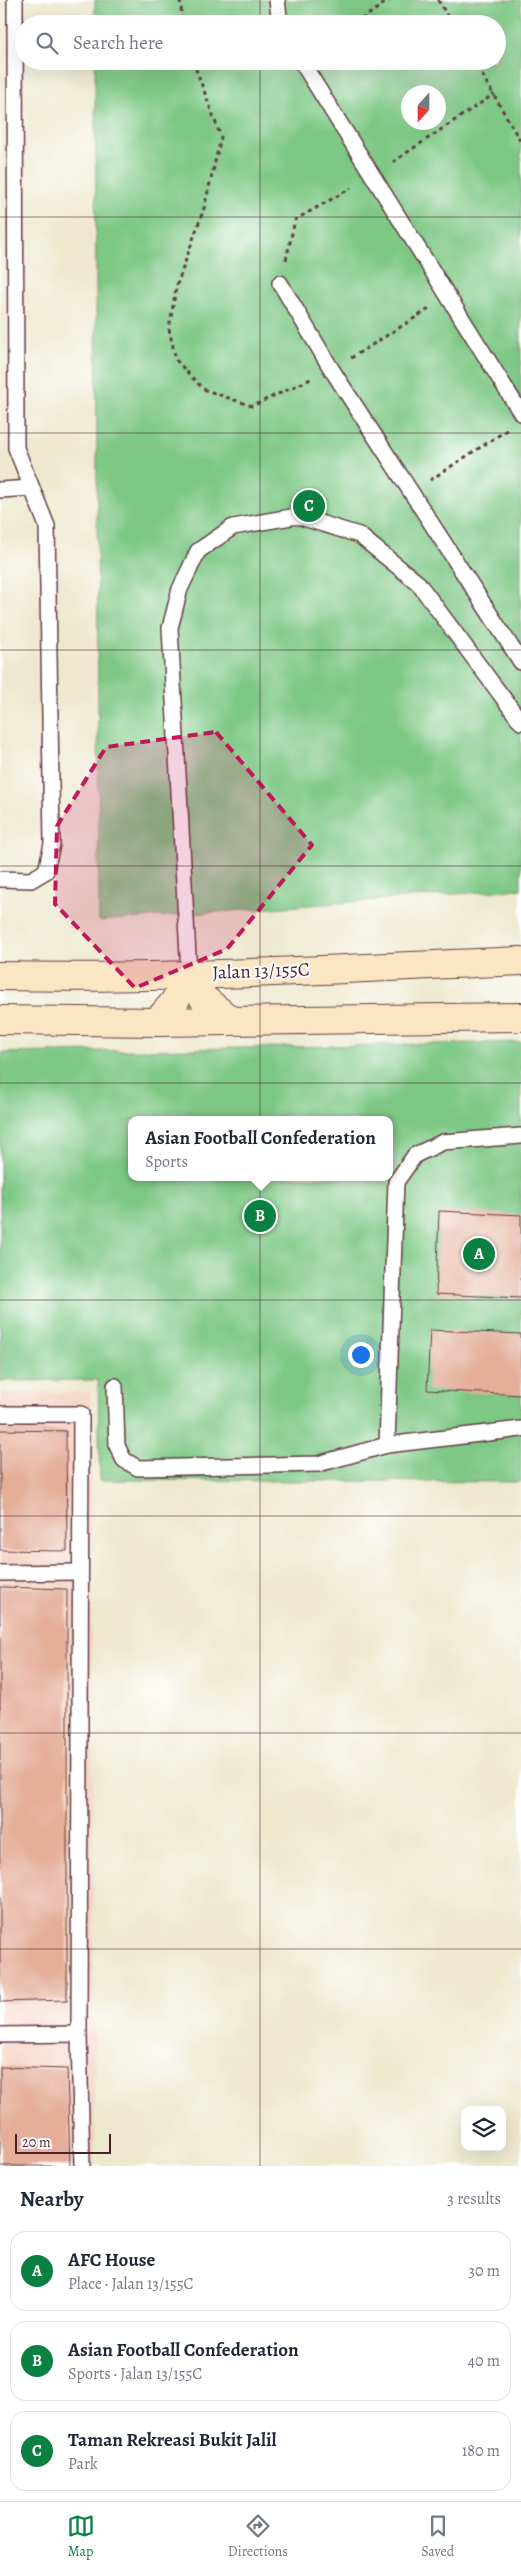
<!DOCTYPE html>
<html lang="en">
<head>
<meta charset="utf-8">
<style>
  body { margin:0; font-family:Alegreya,serif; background:#f6f6f7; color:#1f2937 }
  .controls { position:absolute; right:15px; bottom:15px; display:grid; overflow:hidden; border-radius:10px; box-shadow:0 5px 20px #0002 }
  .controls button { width:45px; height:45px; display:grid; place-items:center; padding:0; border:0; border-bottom:1px solid #e0e1e3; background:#fff; color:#1f2937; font:25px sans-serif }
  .compass { position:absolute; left:401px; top:85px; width:45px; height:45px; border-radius:50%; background:#fff; box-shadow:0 5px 20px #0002; rotate:201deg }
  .scale { position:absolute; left:15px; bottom:12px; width:96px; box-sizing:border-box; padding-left:5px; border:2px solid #4a1f2b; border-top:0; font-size:14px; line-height:18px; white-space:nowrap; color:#4a1f2b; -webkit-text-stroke:4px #fff; paint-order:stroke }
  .you { position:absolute; left:360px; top:1354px; width:18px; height:18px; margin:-12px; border:4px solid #fff; border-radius:50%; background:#1a73e8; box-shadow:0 0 0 8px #1a73e833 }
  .badge { display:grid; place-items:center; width:32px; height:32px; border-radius:50%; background:#0b8043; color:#fff; font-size:16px; font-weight:700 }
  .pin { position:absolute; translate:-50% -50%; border:2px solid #fff; box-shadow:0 1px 5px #0006 }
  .popup { position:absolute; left:128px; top:1116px; width:265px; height:65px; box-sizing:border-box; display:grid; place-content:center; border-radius:10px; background:#fff; filter:drop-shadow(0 1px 4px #0005); font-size:16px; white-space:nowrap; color:#747a83 }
  .popup b { font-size:19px; color:#1f2937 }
  .popup::after { content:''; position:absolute; left:50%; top:100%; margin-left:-10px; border:10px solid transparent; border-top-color:#fff }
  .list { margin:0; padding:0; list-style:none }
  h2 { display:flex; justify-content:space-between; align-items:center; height:65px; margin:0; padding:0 20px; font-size:21px }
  h2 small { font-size:16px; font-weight:400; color:#747a83 }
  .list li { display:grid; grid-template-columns:32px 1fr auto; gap:15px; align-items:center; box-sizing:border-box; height:80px; margin:0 10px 10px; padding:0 10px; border:1px solid #e0e1e3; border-radius:15px }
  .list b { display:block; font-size:19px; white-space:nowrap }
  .list p { margin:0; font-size:16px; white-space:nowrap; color:#747a83 }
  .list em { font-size:16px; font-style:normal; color:#747a83 }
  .icon { flex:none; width:28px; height:28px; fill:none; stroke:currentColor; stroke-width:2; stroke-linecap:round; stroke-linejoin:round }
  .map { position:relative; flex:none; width:521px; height:2166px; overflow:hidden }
  .search { position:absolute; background:#fff; box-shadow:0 5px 20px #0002; left:15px; right:15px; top:15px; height:55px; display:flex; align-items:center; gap:12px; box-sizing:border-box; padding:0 18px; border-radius:28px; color:#747a83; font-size:19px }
  .sheet { height:335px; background:#fff }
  nav { display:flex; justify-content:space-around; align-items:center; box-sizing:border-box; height:70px; border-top:1px solid #e0e1e3; background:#fff; font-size:14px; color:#747a83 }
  nav a { display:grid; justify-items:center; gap:2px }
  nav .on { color:#0b8043 }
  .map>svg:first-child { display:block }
  .built { fill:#f5d2c2 }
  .green { fill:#7ec885; stroke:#647458; fill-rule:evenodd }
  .building { fill:#e4ae99 }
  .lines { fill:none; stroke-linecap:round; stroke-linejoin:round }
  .service-casing { stroke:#623d43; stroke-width:18 }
  .secondary-casing { stroke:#623d43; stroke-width:30 }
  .path { stroke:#623d43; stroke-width:3; stroke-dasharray:4 4; stroke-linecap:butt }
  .service { stroke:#fff; stroke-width:15 }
  .secondary { stroke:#fbe6c4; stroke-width:28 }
  .marked { fill:#c2185b; fill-opacity:0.2; stroke:#c2185b; stroke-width:4; stroke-dasharray:10 6; stroke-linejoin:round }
  .grid { fill:none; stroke:#4a1f2b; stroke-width:1; stroke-opacity:0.55 }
  .labels { text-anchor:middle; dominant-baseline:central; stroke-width:4; stroke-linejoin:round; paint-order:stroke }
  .street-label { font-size:19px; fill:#4a1f2b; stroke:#fff }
</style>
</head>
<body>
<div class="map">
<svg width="521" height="2166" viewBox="0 0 521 2166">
  <rect width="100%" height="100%" fill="#fff"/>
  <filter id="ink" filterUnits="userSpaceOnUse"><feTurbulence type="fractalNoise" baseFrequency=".02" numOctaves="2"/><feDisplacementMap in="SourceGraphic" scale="10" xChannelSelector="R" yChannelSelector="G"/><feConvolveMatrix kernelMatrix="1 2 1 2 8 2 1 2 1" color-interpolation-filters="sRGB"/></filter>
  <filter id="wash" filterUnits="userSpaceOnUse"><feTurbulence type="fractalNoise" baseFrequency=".0096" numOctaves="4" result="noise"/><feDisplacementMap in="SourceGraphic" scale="20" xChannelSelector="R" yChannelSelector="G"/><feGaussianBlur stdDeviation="1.12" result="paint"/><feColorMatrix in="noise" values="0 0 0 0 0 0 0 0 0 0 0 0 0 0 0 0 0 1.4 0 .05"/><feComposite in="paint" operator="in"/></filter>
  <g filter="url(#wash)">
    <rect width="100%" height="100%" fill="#ede8ce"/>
    <path class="built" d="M90,1392L95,2166H0V1393Z"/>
    <g class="green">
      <path d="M95,0H521V889L99,921L95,61H497V24H95ZM408,92H438V122H408Z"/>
      <path d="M521,1042V1482L100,1480L98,1380L0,1381V1053ZM131,1120H389V1177H131Z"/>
    </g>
    <g id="blocks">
      <g class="building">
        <path d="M439,1211L521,1215V1298L436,1294Z"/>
        <path d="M430,1330L521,1334V1395L427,1390Z"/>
        <path d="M0,1430L66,1431L67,1551L0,1550Z"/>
        <path d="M0,1587L67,1589V2000L0,2002Z"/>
        <path d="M0,2067L67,2069L70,2166H0Z"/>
      </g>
    </g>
  </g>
  <g filter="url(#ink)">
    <use href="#blocks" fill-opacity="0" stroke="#623d43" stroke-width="1"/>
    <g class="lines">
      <g class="service-casing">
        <g id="service">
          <path d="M277,0L280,24"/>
          <path d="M301,61L521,413"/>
          <path d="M280,283L332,370L521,662"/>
          <path d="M0,490L31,488"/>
          <path d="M0,879L31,880L46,871L52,844L47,526L16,448L15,0"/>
          <path d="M189,974L170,628L180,589L198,551L233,527L297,516L359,535L418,583L521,722"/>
          <path d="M115,1386L117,1446L124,1460L138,1468L318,1464L387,1445L521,1429"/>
          <path d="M0,1414H81L79,2034L82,2166"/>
          <path d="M387,1445L396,1182L415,1155L443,1142L521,1136"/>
          <path d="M0,1573L79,1572"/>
          <path d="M0,2035L79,2034"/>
        </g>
      </g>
      <g class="secondary-casing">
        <g id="secondary">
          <path d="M189,974L204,999L230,1020"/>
          <path d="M0,976C173,980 348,968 521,961"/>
          <path d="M0,1020L157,1022L521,1017"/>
          <path d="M157,1022L175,1001L189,974"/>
        </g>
      </g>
      <g class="path">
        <path d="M180,0L183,24"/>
        <path d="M438,0L452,24"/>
        <path d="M355,24L389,0"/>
        <path d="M193,61L221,137L204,208L176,288L169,329L176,360L203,389L252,406L311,379"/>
        <path d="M474,61L521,142"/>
        <path d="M393,162L494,94"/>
        <path d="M286,260L295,220L351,188"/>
        <path d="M351,358L429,309"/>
        <path d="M430,480L507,430"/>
      </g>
      <use href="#service" class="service"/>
      <use href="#secondary" class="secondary"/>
    </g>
  </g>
  <path class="marked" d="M216,732L312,845L227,949L135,988L55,904L57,826L106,747Z"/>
  <path class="grid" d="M260,0V24M260,61V2166M0,217H521M0,433H521M0,650H521M0,866H521M0,1083H521M0,1300H521M0,1516H521M0,1733H521M0,1949H521"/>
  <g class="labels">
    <g class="street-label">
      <text transform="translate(261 971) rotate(-2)">Jalan 13/155C</text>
    </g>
  </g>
</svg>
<div class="controls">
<button><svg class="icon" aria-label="layers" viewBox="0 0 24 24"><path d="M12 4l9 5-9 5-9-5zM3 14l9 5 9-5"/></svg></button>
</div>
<svg class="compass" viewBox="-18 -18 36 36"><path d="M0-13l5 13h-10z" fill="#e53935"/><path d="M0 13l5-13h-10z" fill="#747a83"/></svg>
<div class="scale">20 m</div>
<div class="you"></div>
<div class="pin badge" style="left:479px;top:1254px">A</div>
<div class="pin badge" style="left:260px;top:1216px">B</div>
<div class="popup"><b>Asian Football Confederation</b>Sports</div>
<div class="pin badge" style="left:309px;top:506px">C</div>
<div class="search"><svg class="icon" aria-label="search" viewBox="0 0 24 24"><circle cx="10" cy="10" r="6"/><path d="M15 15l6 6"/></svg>Search here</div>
</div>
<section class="sheet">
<h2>Nearby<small>3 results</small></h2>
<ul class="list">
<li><span class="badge">A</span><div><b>AFC House</b><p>Place · Jalan 13/155C</p></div><em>30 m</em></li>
<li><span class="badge">B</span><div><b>Asian Football Confederation</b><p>Sports · Jalan 13/155C</p></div><em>40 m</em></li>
<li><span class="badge">C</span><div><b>Taman Rekreasi Bukit Jalil</b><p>Park</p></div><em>180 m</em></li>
</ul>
</section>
<nav>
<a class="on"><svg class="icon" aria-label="map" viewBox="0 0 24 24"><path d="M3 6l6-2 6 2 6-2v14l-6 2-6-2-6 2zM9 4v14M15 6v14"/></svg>Map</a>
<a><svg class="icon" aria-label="directions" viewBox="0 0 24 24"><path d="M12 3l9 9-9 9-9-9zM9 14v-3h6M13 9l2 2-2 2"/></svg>Directions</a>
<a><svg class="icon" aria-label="saved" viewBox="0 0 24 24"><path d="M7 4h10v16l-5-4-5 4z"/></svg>Saved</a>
</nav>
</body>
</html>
